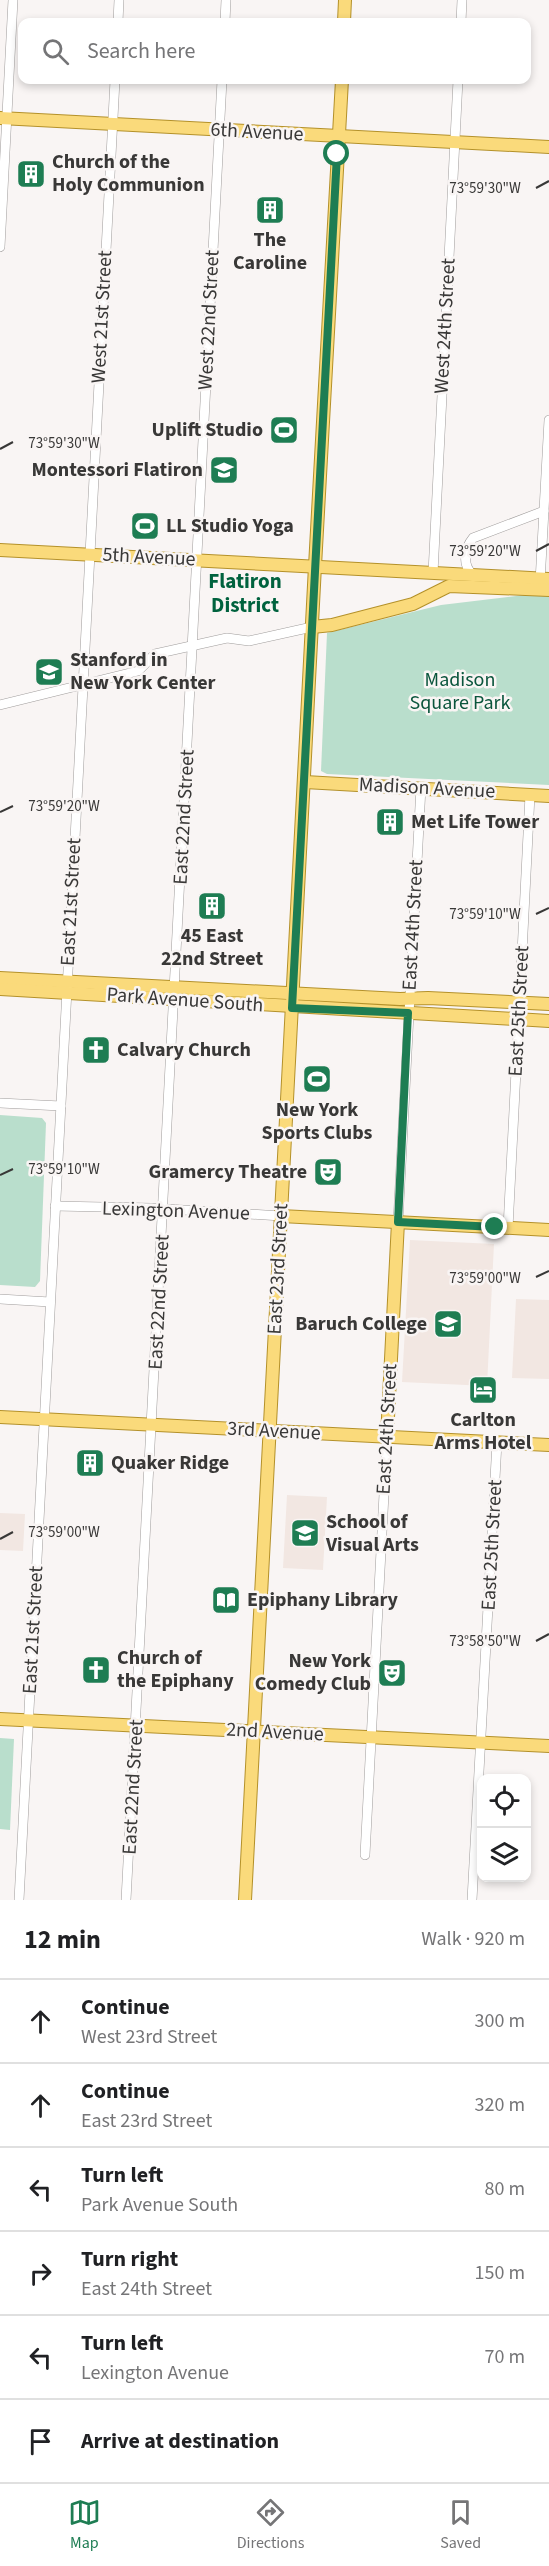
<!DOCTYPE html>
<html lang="en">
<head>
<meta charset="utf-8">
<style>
  body { margin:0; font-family:"Source Sans 3",sans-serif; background:#f6f6f6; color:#202124 }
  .controls { position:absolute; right:18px; bottom:18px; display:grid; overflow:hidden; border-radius:12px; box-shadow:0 3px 9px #0003 }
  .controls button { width:54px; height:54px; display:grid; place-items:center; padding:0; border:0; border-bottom:2px solid #e0e0e0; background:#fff; color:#202124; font:30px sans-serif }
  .stop { position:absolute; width:18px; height:18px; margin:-14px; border:4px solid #1e7d53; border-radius:50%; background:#fff }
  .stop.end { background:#1e7d53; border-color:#fff; box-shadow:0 2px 6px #0008 }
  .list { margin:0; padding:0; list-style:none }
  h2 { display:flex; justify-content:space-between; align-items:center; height:78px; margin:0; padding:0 24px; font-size:26px }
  h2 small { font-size:20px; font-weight:400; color:#757577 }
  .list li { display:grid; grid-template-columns:39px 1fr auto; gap:18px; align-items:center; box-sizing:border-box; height:84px; padding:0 24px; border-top:2px solid #e0e0e0 }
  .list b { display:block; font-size:22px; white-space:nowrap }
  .list p { margin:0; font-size:20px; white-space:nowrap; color:#757577 }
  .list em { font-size:20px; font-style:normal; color:#757577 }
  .icon { flex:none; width:33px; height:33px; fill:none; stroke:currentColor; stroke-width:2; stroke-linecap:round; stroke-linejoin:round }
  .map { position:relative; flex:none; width:549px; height:1900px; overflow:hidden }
  .search { position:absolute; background:#fff; box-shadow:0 3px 9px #0003; left:18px; right:18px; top:18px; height:66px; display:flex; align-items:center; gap:15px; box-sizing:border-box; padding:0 21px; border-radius:12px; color:#757577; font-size:22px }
  .sheet { height:582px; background:#fff }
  nav { display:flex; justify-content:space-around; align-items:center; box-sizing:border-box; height:84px; border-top:2px solid #e0e0e0; background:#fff; font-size:16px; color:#757577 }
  nav a { display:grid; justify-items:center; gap:3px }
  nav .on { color:#1e7d53 }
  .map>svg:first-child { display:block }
  .built { fill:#f2e7e2 }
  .green { fill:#b9decc }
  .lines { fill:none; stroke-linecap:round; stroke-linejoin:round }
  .minor-casing { stroke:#a09d9c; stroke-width:10 }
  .major-casing { stroke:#b4912a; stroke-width:14 }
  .minor { stroke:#fff; stroke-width:9 }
  .major { stroke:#fada7b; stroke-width:12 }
  .route { stroke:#1e7d53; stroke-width:8 }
  .ticks { fill:none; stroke:#393837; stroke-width:2 }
  .labels { text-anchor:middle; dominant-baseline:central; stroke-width:5; stroke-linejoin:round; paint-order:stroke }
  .street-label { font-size:20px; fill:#393837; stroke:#f9f5f4 }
  .poi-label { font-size:20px; font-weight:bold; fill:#393837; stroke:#f9f5f4; text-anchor:start }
  .park-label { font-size:20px; fill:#0a553c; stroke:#f9f5f4 }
  .neighbourhood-label { font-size:21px; font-weight:bold; fill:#00623e; stroke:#f9f5f4 }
  .ticks-label { font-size:15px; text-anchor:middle; fill:#393837; stroke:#f9f5f4; stroke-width:5; stroke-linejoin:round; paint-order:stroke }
</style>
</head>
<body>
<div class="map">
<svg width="549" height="1900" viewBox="0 0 549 1900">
  <rect width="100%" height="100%" fill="#f9f5f4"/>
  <g class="built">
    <path d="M410,1240L494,1244L487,1386L402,1382Z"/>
    <path d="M516,1299L549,1300V1379L512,1378Z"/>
    <path d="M287,1495L327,1497L323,1570L283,1568Z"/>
    <path d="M0,1513L25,1514L23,1551L0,1550Z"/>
  </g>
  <g class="green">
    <path d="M549,592V785L327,774L321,771L327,633L441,605Z"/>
    <path d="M0,1115L42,1118L46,1123L40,1281L35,1287L0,1285Z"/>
    <path d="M0,1738L14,1739L10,1830L0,1829Z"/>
  </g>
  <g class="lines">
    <g class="minor-casing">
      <g id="minor">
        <path d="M118,22L119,0"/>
        <path d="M225,22L226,0"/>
        <path d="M461,22L462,0"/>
        <path d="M0,247L13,0"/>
        <path d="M433,573L458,80"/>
        <path d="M473,575C462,565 464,549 473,538L544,511"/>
        <path d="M540,582L549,420"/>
        <path d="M0,705L138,671L155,654L227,638L249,641L312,627"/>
        <path d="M0,1103L61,1106"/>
        <path d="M55,1206L151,1208L281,1216"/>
        <path d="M398,1222L421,787"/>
        <path d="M508,1228L530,795"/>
        <path d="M0,1299L50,1302"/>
        <path d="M365,1855L387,1437"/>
        <path d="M19,1900L115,80"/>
        <path d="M126,1900L222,80"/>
        <path d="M472,1900L497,1442"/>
      </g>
    </g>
    <g class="major-casing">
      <g id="major">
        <path d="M344,22L345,0"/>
        <path d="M0,118L549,147"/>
        <path d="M0,550L549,579"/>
        <path d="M312,627L332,625L413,604L449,586L549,590"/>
        <path d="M305,782L549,796"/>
        <path d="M0,978L400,999L428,998L549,1004"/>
        <path d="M0,989L549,1021"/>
        <path d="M281,1216L549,1230"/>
        <path d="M0,1417L549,1445"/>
        <path d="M387,1437L398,1222"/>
        <path d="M0,1719L549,1746"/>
        <path d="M245,1900L315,566L342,80"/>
      </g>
    </g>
    <use href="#minor" class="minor"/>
    <use href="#major" class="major"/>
  </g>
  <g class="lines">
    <path class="route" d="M337,154L292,1008L408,1013L398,1222L495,1227"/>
  </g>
  <path class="ticks" d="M536,188L549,181M0,449L13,442M536,551L549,544M0,812L13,806M536,914L549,908M0,1175L13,1169M536,1277L549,1271M0,1539L13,1532M536,1641L549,1634"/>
  <defs>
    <g id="building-square" transform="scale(1.5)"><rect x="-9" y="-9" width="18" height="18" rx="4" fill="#1e7d53" stroke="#f9f5f4"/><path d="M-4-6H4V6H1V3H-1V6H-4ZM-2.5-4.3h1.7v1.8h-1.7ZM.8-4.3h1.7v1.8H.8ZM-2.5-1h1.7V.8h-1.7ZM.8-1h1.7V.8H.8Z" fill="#fff"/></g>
    <g id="stadium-square" transform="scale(1.5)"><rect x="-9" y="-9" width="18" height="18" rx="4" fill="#1e7d53" stroke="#f9f5f4"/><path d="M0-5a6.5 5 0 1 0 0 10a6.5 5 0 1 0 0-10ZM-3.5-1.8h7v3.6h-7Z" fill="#fff"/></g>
    <g id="school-square" transform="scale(1.5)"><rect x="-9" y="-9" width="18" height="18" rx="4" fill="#1e7d53" stroke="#f9f5f4"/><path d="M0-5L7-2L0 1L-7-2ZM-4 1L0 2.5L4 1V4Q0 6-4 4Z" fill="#fff"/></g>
    <g id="university-square" transform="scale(1.5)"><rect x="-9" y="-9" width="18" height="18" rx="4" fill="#1e7d53" stroke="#f9f5f4"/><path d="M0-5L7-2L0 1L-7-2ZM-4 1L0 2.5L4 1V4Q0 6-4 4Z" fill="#fff"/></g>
    <g id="church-square" transform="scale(1.5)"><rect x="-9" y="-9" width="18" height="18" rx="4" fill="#1e7d53" stroke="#f9f5f4"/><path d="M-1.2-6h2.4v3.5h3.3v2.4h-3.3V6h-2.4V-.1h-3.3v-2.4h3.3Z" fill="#fff"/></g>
    <g id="theatre-square" transform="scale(1.5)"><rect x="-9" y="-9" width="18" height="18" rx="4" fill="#1e7d53" stroke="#f9f5f4"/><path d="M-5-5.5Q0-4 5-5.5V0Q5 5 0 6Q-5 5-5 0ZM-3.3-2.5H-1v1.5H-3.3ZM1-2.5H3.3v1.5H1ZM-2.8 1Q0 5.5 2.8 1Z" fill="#fff"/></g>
    <g id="hotel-square" transform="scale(1.5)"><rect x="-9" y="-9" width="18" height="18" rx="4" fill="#1e7d53" stroke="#f9f5f4"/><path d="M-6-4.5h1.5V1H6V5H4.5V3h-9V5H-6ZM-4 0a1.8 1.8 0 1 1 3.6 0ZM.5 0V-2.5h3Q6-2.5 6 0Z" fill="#fff"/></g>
    <g id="library-square" transform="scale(1.5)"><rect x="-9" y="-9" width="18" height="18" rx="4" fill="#1e7d53" stroke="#f9f5f4"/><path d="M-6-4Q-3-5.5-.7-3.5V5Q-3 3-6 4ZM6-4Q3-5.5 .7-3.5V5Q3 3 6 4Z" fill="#fff"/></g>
  </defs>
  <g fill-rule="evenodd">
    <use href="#building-square" x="31" y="174"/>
    <use href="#building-square" x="270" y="210"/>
    <use href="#stadium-square" x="284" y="430"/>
    <use href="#school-square" x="224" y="470"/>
    <use href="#stadium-square" x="145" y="526"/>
    <use href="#university-square" x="49" y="672"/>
    <use href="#building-square" x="390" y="822"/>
    <use href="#building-square" x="212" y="906"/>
    <use href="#church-square" x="96" y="1050"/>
    <use href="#stadium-square" x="317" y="1079"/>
    <use href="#theatre-square" x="328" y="1172"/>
    <use href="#university-square" x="448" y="1324"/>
    <use href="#hotel-square" x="483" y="1390"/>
    <use href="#building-square" x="90" y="1463"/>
    <use href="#university-square" x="305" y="1533"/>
    <use href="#library-square" x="226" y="1600"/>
    <use href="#church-square" x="96" y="1670"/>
    <use href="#theatre-square" x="392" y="1673"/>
  </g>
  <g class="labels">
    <g class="street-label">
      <text transform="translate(257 132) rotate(3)">6th Avenue</text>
      <text transform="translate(102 317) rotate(-87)">West 21st Street</text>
      <text transform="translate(209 320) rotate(-87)">West 22nd Street</text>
      <text transform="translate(445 326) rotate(-87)">West 24th Street</text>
      <text transform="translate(149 557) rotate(3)">5th Avenue</text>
      <text transform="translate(427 788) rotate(3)">Madison Avenue</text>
      <text transform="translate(184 817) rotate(-87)">East 22nd Street</text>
      <text transform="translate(71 902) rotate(-87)">East 21st Street</text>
      <text transform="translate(413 925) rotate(-87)">East 24th Street</text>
      <text transform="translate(185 1000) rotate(4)">Park Avenue South</text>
      <text transform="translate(519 1011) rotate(-87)">East 25th Street</text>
      <text transform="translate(176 1211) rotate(2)">Lexington Avenue</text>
      <text transform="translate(278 1269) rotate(-87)">East 23rd Street</text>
      <text transform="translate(159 1302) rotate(-87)">East 22nd Street</text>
      <text transform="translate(387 1429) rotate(-87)">East 24th Street</text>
      <text transform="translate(274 1431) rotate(3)">3rd Avenue</text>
      <text transform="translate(492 1545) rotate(-87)">East 25th Street</text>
      <text transform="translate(33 1630) rotate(-87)">East 21st Street</text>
      <text transform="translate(275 1732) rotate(3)">2nd Avenue</text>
      <text transform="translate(133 1787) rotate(-87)">East 22nd Street</text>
    </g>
    <g class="poi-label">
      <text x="52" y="162">Church of the<tspan x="52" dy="23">Holy Communion</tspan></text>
      <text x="270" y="240" text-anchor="middle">The<tspan x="270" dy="23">Caroline</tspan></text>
      <text x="263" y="430" text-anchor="end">Uplift Studio</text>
      <text x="203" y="470" text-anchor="end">Montessori Flatiron</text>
      <text x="166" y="526">LL Studio Yoga</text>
      <text x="70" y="660">Stanford in<tspan x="70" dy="23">New York Center</tspan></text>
      <text x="411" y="822">Met Life Tower</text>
      <text x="212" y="936" text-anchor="middle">45 East<tspan x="212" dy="23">22nd Street</tspan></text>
      <text x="117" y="1050">Calvary Church</text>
      <text x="317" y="1110" text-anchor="middle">New York<tspan x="317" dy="23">Sports Clubs</tspan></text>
      <text x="307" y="1172" text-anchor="end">Gramercy Theatre</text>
      <text x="427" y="1324" text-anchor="end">Baruch College</text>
      <text x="483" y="1420" text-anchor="middle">Carlton<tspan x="483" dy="23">Arms Hotel</tspan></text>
      <text x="111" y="1463">Quaker Ridge</text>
      <text x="326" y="1522">School of<tspan x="326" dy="23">Visual Arts</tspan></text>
      <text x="247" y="1600">Epiphany Library</text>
      <text x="117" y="1658">Church of<tspan x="117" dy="23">the Epiphany</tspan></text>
      <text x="371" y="1661" text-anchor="end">New York<tspan x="371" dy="23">Comedy Club</tspan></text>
    </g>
    <g class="park-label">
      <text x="460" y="680">Madison<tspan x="460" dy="23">Square Park</tspan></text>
    </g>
    <g class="neighbourhood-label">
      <text x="245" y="581">Flatiron<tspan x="245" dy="24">District</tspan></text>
    </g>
  </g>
  <g class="ticks-label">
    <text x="485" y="193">73°59'30"W</text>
    <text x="64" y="448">73°59'30"W</text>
    <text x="485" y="556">73°59'20"W</text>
    <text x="64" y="811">73°59'20"W</text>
    <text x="485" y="919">73°59'10"W</text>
    <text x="64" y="1174">73°59'10"W</text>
    <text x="485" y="1283">73°59'00"W</text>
    <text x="64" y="1537">73°59'00"W</text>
    <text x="485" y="1646">73°58'50"W</text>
  </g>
</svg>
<div class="controls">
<button><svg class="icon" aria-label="locate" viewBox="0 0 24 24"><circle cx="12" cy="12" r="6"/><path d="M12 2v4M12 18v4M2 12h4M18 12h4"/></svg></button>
<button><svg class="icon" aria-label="layers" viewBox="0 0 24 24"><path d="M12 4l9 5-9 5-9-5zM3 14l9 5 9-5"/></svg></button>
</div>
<div class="stop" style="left:337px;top:154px"></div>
<div class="stop end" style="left:495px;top:1227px"></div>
<div class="search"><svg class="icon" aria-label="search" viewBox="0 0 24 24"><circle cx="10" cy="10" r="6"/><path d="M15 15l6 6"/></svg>Search here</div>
</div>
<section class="sheet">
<h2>12 min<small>Walk · 920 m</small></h2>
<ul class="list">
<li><svg class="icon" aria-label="ahead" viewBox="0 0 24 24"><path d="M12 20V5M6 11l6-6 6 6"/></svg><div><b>Continue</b><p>West 23rd Street</p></div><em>300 m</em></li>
<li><svg class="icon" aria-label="ahead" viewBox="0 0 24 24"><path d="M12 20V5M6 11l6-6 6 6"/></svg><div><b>Continue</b><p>East 23rd Street</p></div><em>320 m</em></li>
<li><svg class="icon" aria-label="left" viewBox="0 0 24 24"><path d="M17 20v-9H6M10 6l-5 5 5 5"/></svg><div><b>Turn left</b><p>Park Avenue South</p></div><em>80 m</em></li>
<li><svg class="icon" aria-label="right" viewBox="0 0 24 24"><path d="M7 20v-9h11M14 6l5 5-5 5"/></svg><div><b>Turn right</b><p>East 24th Street</p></div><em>150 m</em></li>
<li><svg class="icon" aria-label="left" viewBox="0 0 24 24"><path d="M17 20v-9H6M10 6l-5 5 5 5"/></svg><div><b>Turn left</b><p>Lexington Avenue</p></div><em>70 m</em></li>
<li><svg class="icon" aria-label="arrive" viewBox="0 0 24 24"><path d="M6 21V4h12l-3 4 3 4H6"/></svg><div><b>Arrive at destination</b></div></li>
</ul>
</section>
<nav>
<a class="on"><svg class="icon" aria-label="map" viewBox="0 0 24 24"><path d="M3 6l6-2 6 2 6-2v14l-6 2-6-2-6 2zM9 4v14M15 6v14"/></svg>Map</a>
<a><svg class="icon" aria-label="directions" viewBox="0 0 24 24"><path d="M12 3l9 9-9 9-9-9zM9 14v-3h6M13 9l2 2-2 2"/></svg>Directions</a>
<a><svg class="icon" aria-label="saved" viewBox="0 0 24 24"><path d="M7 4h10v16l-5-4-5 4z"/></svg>Saved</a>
</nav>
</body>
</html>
